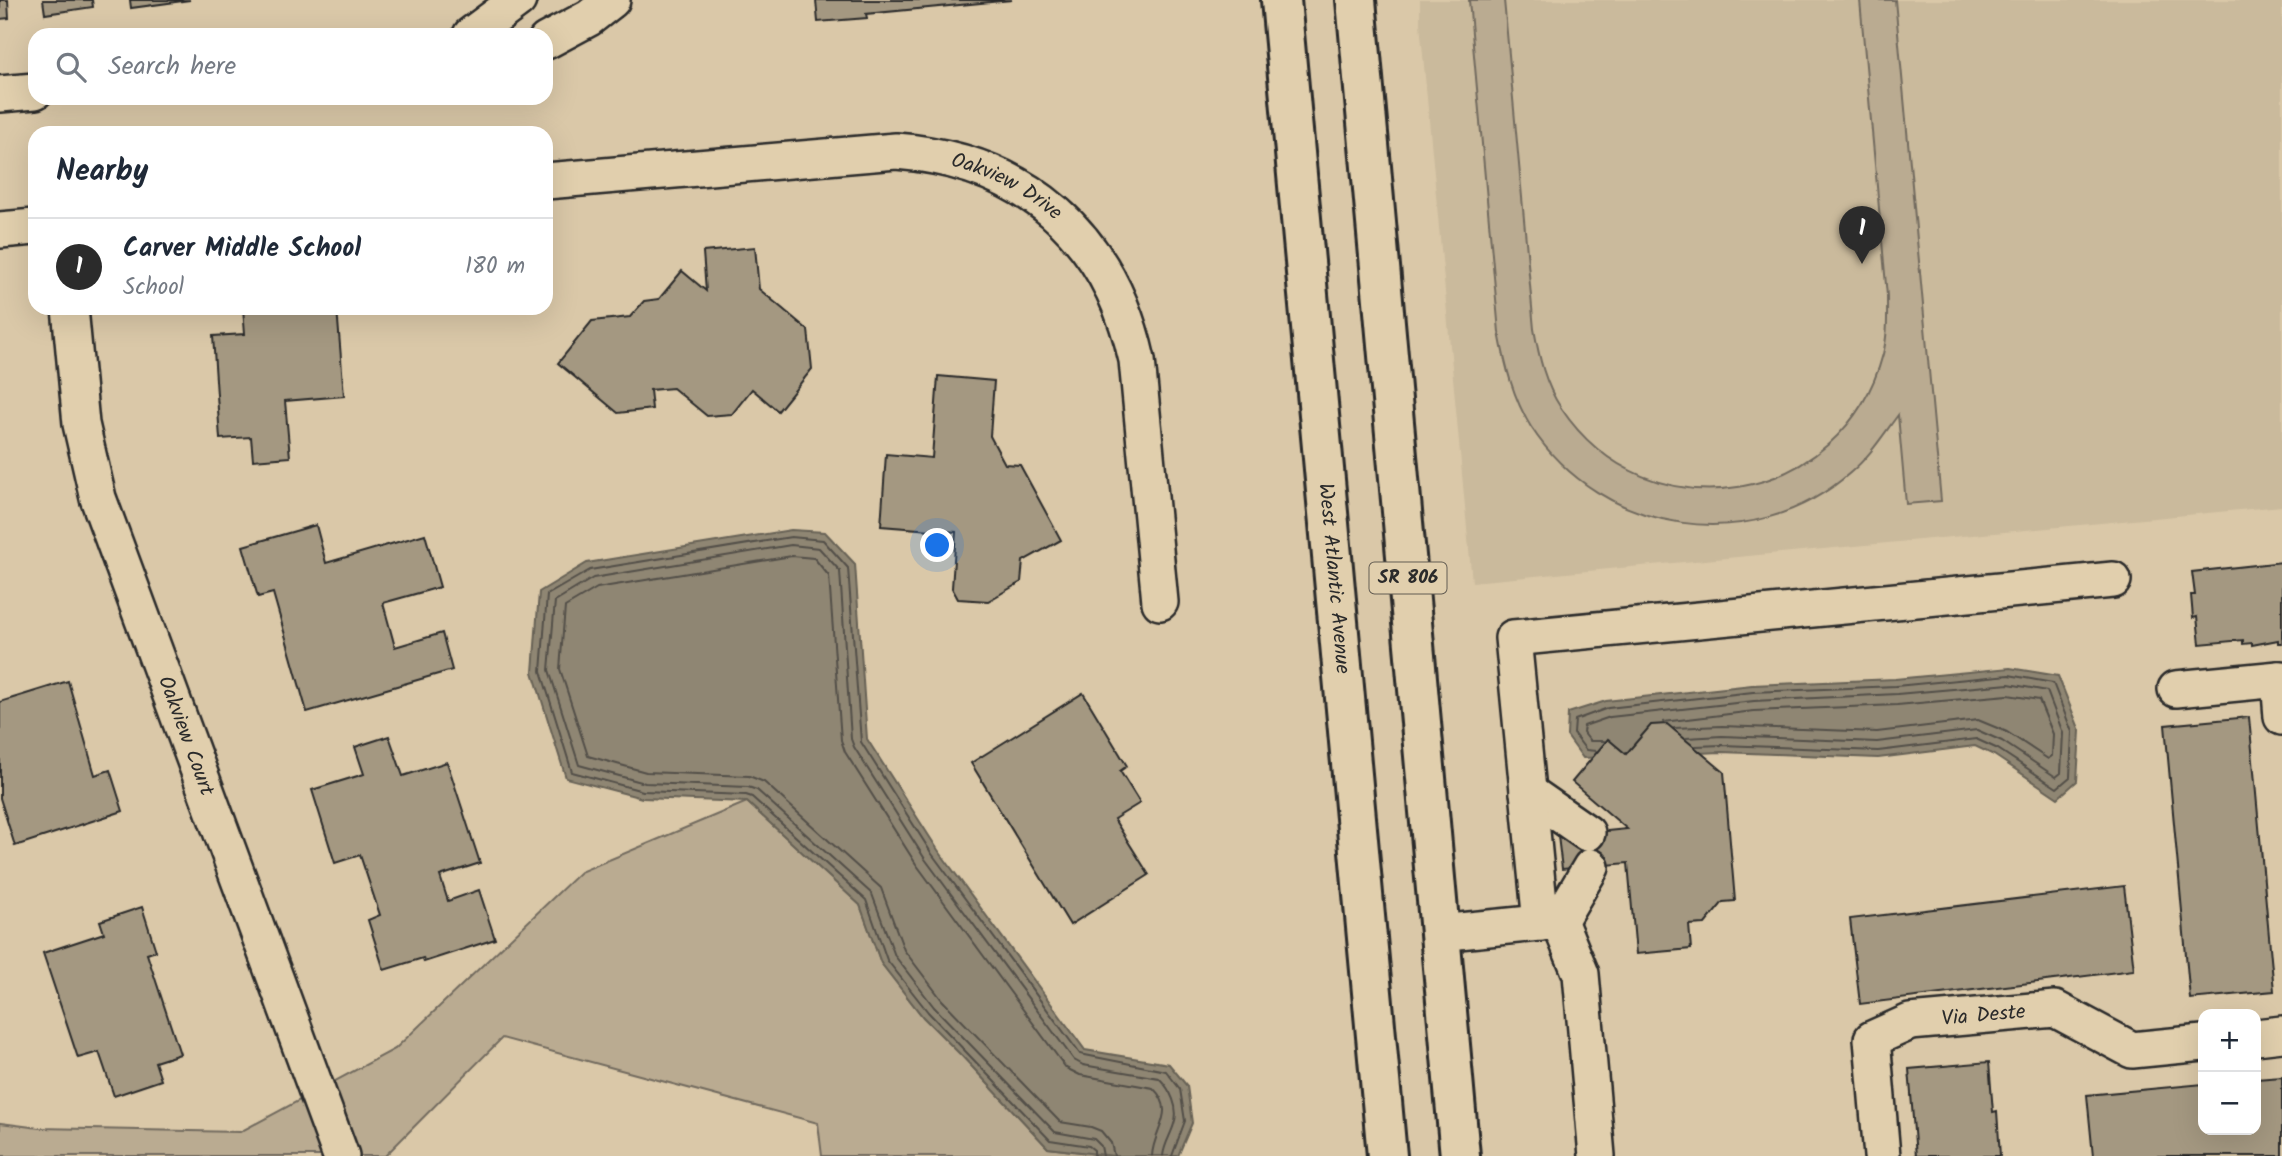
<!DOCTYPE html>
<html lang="en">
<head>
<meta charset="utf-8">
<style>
  body { margin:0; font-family:Kalam,sans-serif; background:#f6f6f7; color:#1f2937 }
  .controls { position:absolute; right:21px; bottom:21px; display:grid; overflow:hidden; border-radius:14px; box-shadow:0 7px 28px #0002 }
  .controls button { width:63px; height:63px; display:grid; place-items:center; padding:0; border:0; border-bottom:2px solid #e0e1e3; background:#fff; color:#1f2937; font:35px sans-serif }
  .you { position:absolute; left:938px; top:546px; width:24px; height:24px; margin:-18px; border:5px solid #fff; border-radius:50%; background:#1a73e8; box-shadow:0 0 0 10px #1a73e833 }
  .badge { display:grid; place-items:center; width:46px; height:46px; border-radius:50%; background:#2b2b2b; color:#fff; font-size:23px; font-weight:700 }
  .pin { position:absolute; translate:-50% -58px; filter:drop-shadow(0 2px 4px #0008) }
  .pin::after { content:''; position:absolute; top:37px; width:24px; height:21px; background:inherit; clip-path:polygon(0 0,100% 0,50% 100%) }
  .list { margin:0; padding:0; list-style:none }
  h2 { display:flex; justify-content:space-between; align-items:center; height:91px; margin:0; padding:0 28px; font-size:30px }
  h2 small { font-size:23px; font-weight:400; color:#747a83 }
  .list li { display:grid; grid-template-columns:46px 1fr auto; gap:21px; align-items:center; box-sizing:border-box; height:98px; padding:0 28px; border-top:2px solid #e0e1e3 }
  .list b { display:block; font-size:26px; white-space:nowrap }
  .list p { margin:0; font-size:23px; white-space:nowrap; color:#747a83 }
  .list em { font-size:23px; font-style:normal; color:#747a83 }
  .icon { flex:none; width:38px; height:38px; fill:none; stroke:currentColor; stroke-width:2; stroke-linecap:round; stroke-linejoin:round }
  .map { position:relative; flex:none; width:2282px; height:1156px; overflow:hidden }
  .search { position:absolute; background:#fff; box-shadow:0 7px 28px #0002; left:28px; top:28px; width:525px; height:77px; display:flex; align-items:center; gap:18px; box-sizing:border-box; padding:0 24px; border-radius:21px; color:#747a83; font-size:26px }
  .panel { position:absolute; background:#fff; box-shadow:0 7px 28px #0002; left:28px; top:126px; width:525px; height:189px; border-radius:21px }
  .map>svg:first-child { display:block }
  .built { fill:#caba9c }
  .green { fill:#baab91; stroke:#726b5e; stroke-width:2 }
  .water { fill:#8f8673; stroke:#676256; stroke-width:2 }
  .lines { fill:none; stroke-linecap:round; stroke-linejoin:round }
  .shore { stroke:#534f48; stroke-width:2 }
  .building { fill:#a49881; stroke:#2b2b2b; stroke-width:2 }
  .minor-casing { stroke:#2b2b2b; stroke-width:40 }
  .major-casing { stroke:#2b2b2b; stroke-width:44 }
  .minor { stroke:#e1cfad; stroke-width:35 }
  .major { stroke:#e1cfad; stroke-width:38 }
  .labels { text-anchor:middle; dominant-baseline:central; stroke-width:5; stroke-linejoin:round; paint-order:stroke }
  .shield { fill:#e1cfad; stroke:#625c52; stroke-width:2 }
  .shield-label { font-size:19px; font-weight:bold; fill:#2b2b2b }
  .street-label { font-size:21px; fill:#2b2b2b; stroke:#e1cfad }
</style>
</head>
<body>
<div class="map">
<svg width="2282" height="1156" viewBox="0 0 2282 1156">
  <rect width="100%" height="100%" fill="#dac8a8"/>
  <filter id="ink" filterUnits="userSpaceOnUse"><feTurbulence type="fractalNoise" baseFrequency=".0143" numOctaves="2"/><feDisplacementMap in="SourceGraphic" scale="14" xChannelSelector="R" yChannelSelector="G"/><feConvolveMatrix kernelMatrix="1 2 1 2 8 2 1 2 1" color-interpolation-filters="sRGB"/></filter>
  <g filter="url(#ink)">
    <path class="built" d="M1420,0H2282V506L1472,582L1420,23Z"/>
    <g class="green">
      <path d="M1469,0H1504L1534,329C1539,357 1545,384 1561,408C1648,539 1843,505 1883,354C1888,335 1887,315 1887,296L1860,0H1895L1941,501L1906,504L1898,415C1883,435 1870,456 1851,472C1754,559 1601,535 1531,427C1513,398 1505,365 1499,332Z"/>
      <path d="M747,802L860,905L881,963L923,1017L962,1056L1048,1148L1114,1156H822L818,1123L502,1038L385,1156H0V1123L39,1128L240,1132L395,1049L580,872Z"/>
    </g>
    <g class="water">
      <path d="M791,530L825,532L855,564L867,739L938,850L1085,1050L1169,1064L1187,1086L1192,1123L1178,1156H1114L1048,1148L962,1056L923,1017L881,963L860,905L747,802L642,798L566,778L533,672L539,592L587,563Z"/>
      <path d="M2010,668L2058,676L2080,731L2077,781L2058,798L1994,755L1975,746L1878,758L1721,752L1583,758L1567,736L1568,713L1606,701L1752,685L1895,679Z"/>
    </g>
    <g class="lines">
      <g class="shore">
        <path d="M1663,722L1754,711L1897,705L2008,695L2039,700L2053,734L2052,756L2048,759L2007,732L1978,720L1877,732L1722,726L1674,728"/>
        <path d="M1604,741H1590L1583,732L1584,726L1610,717L1754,701L1897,694L2009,684L2047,691L2063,733L2061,773L2056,777L2002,741L1977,730L1877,742L1722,736L1686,738"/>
        <path d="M1596,751L1586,750L1574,734L1575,720L1608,708L1753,692L1896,686L2009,675L2053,683L2072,732L2070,777L2057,788L1998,749L1976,739L1878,751L1722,745L1696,746"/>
        <path d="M1094,1156V1150L1089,1146L1050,1140L928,1012L887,960L866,900L752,797L746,795L643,791L572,772L541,671L547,595L590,570L791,537L823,540L848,568L861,742L932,854L1080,1054L1166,1071L1180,1089L1185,1121L1172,1156"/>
        <path d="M1103,1156L1101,1146L1094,1139L1055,1132L934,1007L895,956L872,894L757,790L748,787L645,783L579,765L549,670L555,601L593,578L791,545L819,548L840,571L851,739L854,747L925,859L1074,1060L1083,1065L1159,1078C1170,1089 1180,1108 1174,1124C1171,1135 1164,1144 1163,1156"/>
        <path d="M1114,1156L1111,1143L1101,1131L1091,1127L1060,1122L942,1000L904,950L881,888L764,782L749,776L646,772L588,756L560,669L565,607L597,588L792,556L814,558L829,576L841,740L845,752L916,864L1066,1068L1080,1075L1153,1088C1178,1112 1153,1130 1152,1156"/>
      </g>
    </g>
    <g class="building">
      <path d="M0,0H8L9,18L0,19Z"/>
      <path d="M43,0H92L93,7L45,14Z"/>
      <path d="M130,0H190L131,8Z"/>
      <path d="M816,0H1012L866,14L867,18L818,22Z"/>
      <path d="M755,247L759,289L808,330L812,369L778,411L752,389L732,414L707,416L673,388L650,390L652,409L618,413L558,363L592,321L630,317L644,301L659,299L682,271L706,291L703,252Z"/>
      <path d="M243,308H337L344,396L285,401L290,457L253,460L251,437L220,439L213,336L245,334Z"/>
      <path d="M938,376L994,381L990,436L1005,464L1020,465L1061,540L1023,561L1021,582L988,601L958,599L952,588L956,532L881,526L886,454L932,458Z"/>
      <path d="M316,525L326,563L425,534L440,587L383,603L395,647L442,633L452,670L307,712L273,593L258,597L243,546Z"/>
      <path d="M2282,562V643H2278V640L2252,645V643L2243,644V640L2200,644L2197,617L2193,618L2191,595H2195L2192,572Z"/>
      <path d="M68,681L95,775L110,770L123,811L15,846L0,798V702Z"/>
      <path d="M1083,693L1127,766L1120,771L1140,803L1114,819L1149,875L1070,925L971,763Z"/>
      <path d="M2249,717L2274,991L2190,999L2165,725Z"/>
      <path d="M1667,724L1724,772L1735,901L1723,902L1705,924L1689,925L1691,949L1636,954L1628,863L1562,869L1558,836L1627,829L1572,782L1608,739L1626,754L1651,725Z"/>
      <path d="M389,736L403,776L447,762L480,863L440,876L448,901L479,890L495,939L424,962L423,958L384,970L368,920L380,915L360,855L335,863L312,790L364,774L355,747Z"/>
      <path d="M2124,886L2134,970L1860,1004L1850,919Z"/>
      <path d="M142,907L156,951L147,954L180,1054L155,1062L161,1080L114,1096L99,1052L78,1058L43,953L104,933L100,921Z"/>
      <path d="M1989,1062L1993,1112L1997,1111L2000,1156H1916L1909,1069Z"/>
      <path d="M2282,1077V1156H2093L2087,1095L2203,1084V1130H2256V1079Z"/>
    </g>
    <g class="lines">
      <g class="minor-casing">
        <g id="minor">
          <path d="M471,35L518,0"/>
          <path d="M546,41L589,18L612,0"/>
          <path d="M0,94L35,91"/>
          <path id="s1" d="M546,181L896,151C1025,161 1109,234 1137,360L1160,602"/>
          <path d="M0,230L35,227"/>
          <path id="s2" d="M70,308L81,424L98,498L341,1156"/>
          <path d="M2282,679H2279L2282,717"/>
          <path d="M2176,689L2279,679"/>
          <path d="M1528,792L1587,833"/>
          <path d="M1559,921L1591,867"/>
          <path d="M1541,923L1513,638L2113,580"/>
          <path d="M1439,933L1559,921L1581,974L1597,1156"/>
          <path d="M2256,1037L2282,1034"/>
          <path id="s3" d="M1882,1156L1872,1039L1910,1022L2055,1009L2132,1050L2203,1043"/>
        </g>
      </g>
      <g class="major-casing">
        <g id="major">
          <path id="s4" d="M1281,0L1387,1156"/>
          <path d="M1356,0L1460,1156"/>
        </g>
      </g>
      <use href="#minor" class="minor"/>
      <use href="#major" class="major"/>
    </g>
  </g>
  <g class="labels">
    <rect class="shield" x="1369.5" y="562.5" width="77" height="31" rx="5"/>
    <g class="shield-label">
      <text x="1408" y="578">SR 806</text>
    </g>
    <g class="street-label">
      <text stroke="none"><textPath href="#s1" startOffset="469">Oakview Drive</textPath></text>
      <text stroke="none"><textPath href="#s4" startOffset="581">West Atlantic Avenue</textPath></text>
      <text stroke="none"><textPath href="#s2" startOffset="446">Oakview Court</textPath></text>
      <text stroke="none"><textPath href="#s3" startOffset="233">Via Deste</textPath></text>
    </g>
  </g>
</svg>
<div class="controls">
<button>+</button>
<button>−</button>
</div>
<div class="you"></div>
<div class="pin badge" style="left:1862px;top:264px">1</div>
<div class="search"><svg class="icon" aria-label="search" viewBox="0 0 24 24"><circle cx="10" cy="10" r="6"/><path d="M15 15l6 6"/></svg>Search here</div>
<section class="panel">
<h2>Nearby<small></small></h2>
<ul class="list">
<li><span class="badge">1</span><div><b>Carver Middle School</b><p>School</p></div><em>180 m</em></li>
</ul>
</section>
</div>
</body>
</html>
